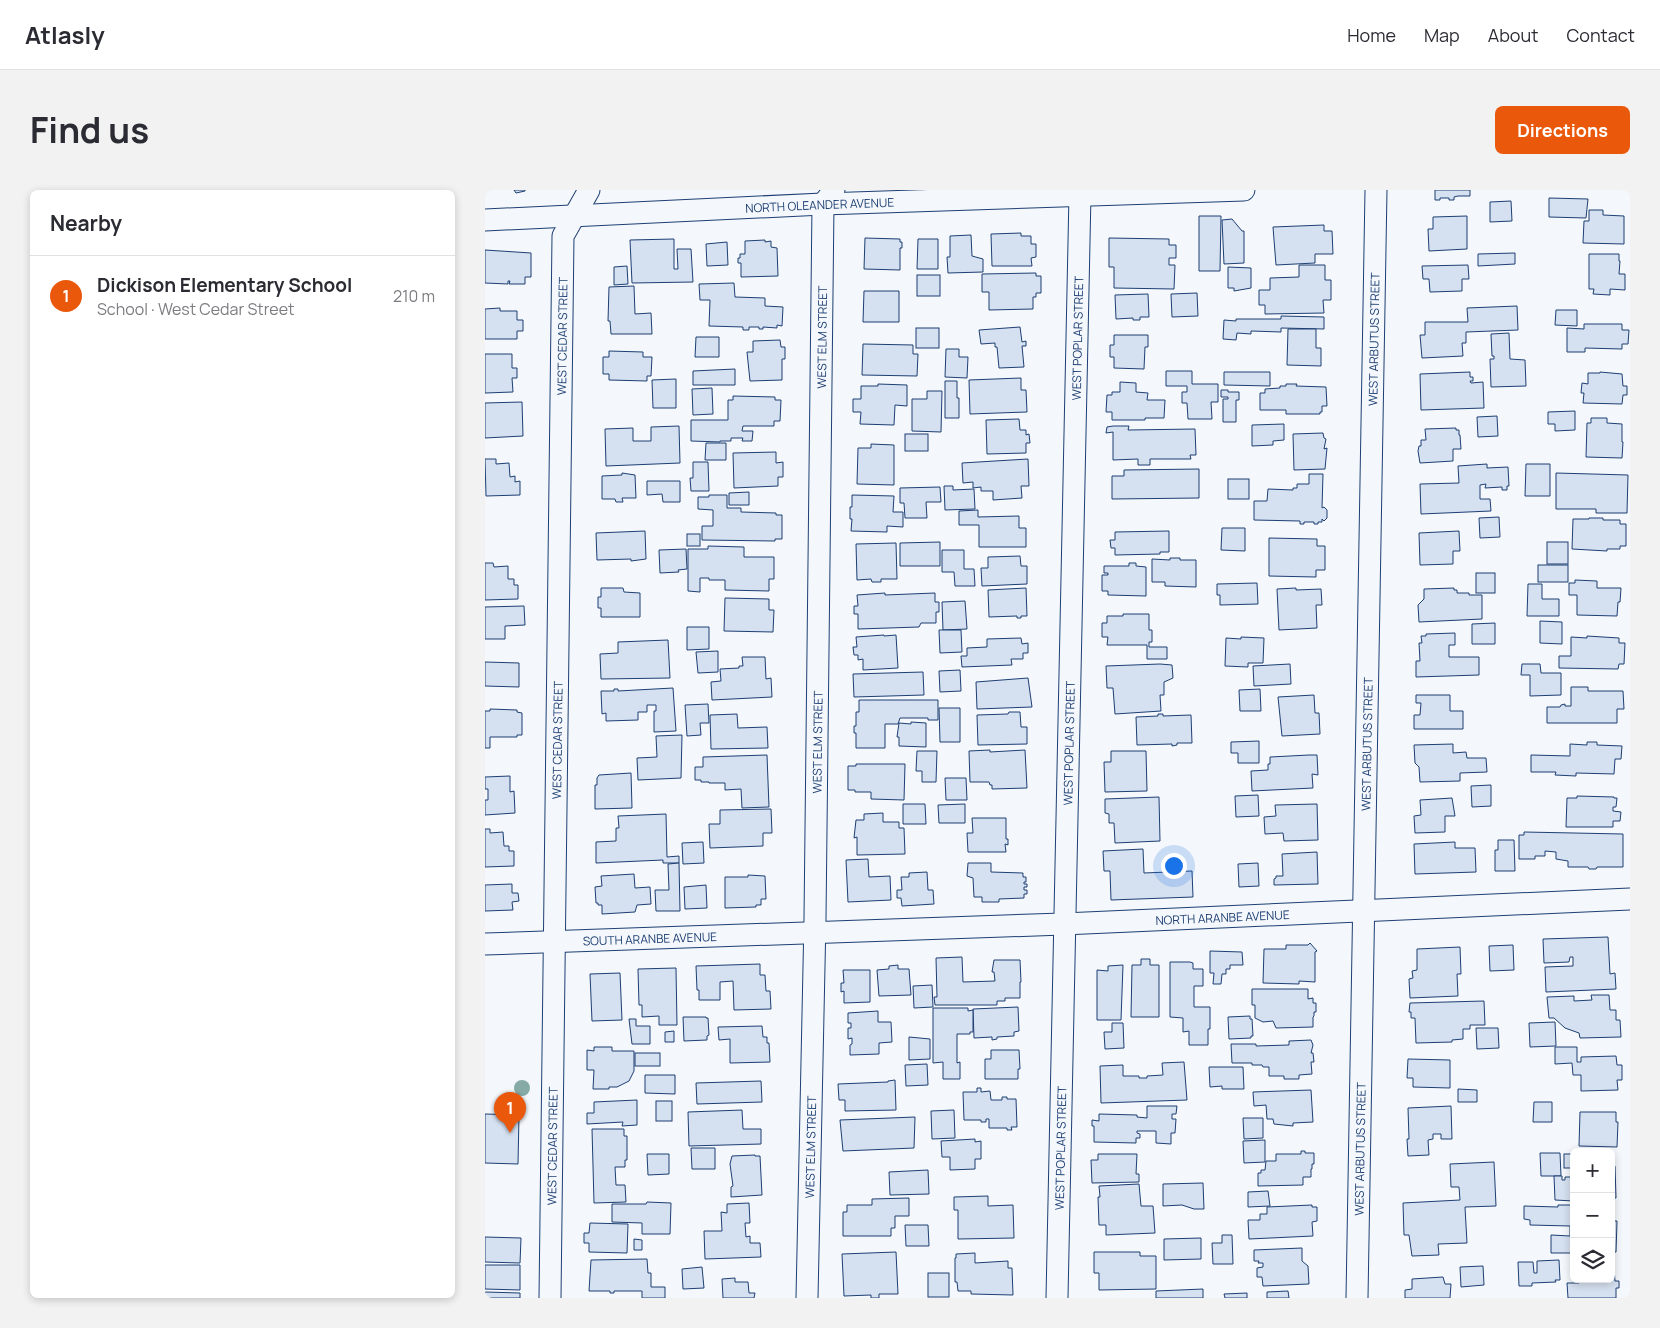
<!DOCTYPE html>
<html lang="en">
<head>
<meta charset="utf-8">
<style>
  body { margin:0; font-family:Manrope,sans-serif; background:#f2f2f3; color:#2b2b33 }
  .controls { position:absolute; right:15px; bottom:15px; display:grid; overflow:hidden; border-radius:8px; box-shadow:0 2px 8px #0003 }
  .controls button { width:45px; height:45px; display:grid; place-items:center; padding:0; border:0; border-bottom:1px solid #e1e1e2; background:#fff; color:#2b2b33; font:25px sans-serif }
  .you { position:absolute; left:688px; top:675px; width:18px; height:18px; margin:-12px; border:4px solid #fff; border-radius:50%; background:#1a73e8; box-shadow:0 0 0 8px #1a73e833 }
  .badge { display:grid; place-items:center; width:32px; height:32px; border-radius:50%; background:#ea580c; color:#fff; font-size:16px; font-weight:700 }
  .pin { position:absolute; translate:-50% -41px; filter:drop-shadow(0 1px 2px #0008) }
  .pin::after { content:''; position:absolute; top:26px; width:18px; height:15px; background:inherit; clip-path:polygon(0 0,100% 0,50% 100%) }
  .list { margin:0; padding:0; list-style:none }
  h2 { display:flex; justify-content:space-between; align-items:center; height:65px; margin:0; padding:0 20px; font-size:21px }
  h2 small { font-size:16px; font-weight:400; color:#7c7c81 }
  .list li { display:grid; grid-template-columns:32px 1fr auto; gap:15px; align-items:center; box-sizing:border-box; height:80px; padding:0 20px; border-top:1px solid #e1e1e2 }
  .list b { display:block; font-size:19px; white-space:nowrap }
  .list p { margin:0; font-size:16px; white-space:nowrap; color:#7c7c81 }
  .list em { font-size:16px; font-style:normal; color:#7c7c81 }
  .icon { flex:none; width:28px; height:28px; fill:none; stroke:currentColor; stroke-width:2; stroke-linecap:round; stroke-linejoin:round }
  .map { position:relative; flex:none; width:1145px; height:1108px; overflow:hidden; border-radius:8px }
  header { display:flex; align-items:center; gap:30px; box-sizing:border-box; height:70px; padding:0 25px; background:#fff; border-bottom:1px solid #e1e1e2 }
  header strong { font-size:24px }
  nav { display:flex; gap:28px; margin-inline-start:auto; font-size:18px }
  .intro { display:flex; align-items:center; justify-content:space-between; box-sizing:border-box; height:120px; padding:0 30px }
  h1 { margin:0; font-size:35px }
  .button { padding:12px 22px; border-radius:8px; background:#ea580c; color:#fff; font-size:18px; font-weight:700 }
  main { display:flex; gap:30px; padding:0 30px }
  aside { flex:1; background:#fff; border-radius:8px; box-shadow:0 2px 8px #0003 }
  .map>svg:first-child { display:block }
  .building { fill:#d5e0f0; stroke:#1d3f73 }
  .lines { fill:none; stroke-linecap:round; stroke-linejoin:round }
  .minor-casing { stroke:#1d3f73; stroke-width:23 }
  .minor { stroke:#f4f7fb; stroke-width:21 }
  .tree { fill:#86aba6 }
  .labels { text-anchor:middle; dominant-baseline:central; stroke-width:4; stroke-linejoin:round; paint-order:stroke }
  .street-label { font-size:12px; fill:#1d3f73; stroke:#f4f7fb }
</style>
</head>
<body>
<header>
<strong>Atlasly</strong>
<nav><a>Home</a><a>Map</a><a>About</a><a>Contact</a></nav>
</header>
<div class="intro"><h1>Find us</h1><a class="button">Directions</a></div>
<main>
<aside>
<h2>Nearby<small></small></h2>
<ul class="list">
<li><span class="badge">1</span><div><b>Dickison Elementary School</b><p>School · West Cedar Street</p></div><em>210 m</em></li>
</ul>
</aside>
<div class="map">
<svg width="1145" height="1108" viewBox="0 0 1145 1108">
  <rect width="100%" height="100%" fill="#f4f7fb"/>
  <g class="building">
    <path d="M29,0H40V1L31,3Z"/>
    <path d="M950,0H985V6H973L969,7V10H964V8H955V10H950Z"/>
    <path d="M1064,8L1103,9L1101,28L1064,27Z"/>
    <path d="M1026,11L1027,31L1005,32V12Z"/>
    <path d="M1104,20H1118V25L1139,26V54L1098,53L1099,31H1104Z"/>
    <path d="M714,26H736L735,81H714Z"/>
    <path d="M982,26V59L944,61L943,39H948V27Z"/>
    <path d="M747,29L757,41H759V73L739,74L737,30Z"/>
    <path d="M839,35V41H847L848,64H830V73L791,75L788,37Z"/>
    <path d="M536,43V46H546V54H551V67L546,68L547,76H507L506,44Z"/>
    <path d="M486,45L487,66L498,69V82L463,83L462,67H465V46Z"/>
    <path d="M380,48L415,49V52H417V58H415V80L379,79Z"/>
    <path d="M624,48L684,49V55H691V68H684V75H690L689,99L629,98V77H624Z"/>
    <path d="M189,49V79H193L192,59H206L208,92L147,93L145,50Z"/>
    <path d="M433,49H453V79H432Z"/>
    <path d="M280,50V52L286,51V57L292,58L293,86L256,87V73H253V68H255V64H260V51Z"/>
    <path d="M242,52L243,75L222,76L221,54Z"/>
    <path d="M0,60L46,63V87H40V94H24L25,91H23V94L0,93Z"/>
    <path d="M1030,63V74L993,76V64Z"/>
    <path d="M1104,64H1134V71H1135L1134,84H1140V100L1125,99V105L1108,104L1109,99H1104Z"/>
    <path d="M814,75H840V90H846V110H838L839,123L780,124V115H774V100H785V88L814,87Z"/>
    <path d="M983,75L984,89H977V101L945,102L944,89H938L937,76Z"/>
    <path d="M142,76L143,94L129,95V77Z"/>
    <path d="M743,77L766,78V98L749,101V98H743Z"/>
    <path d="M551,83V86H556V103H551V107H548V119L504,120V102H497V84Z"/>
    <rect x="432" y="85" width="23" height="21"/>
    <path d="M249,93L250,107L280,108V116L298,117L297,136L292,135V138L278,137V139H274V137H264V140H258V137L224,136L225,110H215L214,94Z"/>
    <path d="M149,96L150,124L166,123L167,144H126L125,131H123L124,97Z"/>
    <path d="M379,101H414V132H378Z"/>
    <path d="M712,103L713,126L687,127L686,104Z"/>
    <path d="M663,104L664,127H655V130H648V128L631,129L630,105Z"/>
    <path d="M1032,116L1033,140L981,142V153H977L978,166L937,168L935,145H940V132H983L982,118Z"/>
    <path d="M15,118V121H32V130H38V141H32V149H0V119Z"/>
    <path d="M1071,120H1092V136L1070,135Z"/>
    <path d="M796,126L839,127V139L796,138V142L766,141V144L752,143L751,150L738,149L739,130L751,131V129H796Z"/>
    <path d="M1099,134H1137V140H1144L1143,154H1137V159L1100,158V162H1082V138L1099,139Z"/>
    <path d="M535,137L537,152L541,151V156H537L539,177L514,178L512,157H510V153L496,154L494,140Z"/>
    <rect x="431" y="138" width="23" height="20"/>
    <path d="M803,139H831V158H836V176L802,175Z"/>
    <path d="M1024,143L1025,169L1040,170L1041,196L1006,197L1005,169H1009V166H1007L1006,144Z"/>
    <path d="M629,145H663V157H660L659,179L629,178V167H625V155H629Z"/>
    <path d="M211,147H234V167H210Z"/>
    <path d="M295,150L296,157H300V169H297V190L265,191L262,162H268V151Z"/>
    <path d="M378,154L428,155V164H433L432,186L377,185Z"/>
    <path d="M461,159H474V167H483L482,188L460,187Z"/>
    <path d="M124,161L158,162V167H167L166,186H162V191L124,190V184H118V167H124Z"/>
    <path d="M0,164H27V178H32V188H27L28,202L0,203Z"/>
    <path d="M250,179V195H208V181Z"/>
    <path d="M681,181H707V194H733V212H726L727,229H703L702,213H697V202H702V196H681Z"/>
    <path d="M739,182H785V196L739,195Z"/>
    <path d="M985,182V187H988V191H985L986,193L998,192L999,218L936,220L935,184Z"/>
    <path d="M1115,182L1137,184L1138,196H1142V205H1138L1137,214L1098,213L1099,203H1096L1097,193L1103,194V183H1115Z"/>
    <path d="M536,188V200H541L542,222L485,224L484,190Z"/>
    <path d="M191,189V218H168L167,190Z"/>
    <path d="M460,191H472V208H474V228H460Z"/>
    <path d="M635,192L651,193V202L663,203L662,210H680L679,228H660V230H627V222H621L622,205H627V202H635Z"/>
    <path d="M393,194L422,195V216L410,215L409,235L375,234L376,222H368V209H376V196H393Z"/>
    <path d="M801,194H812L811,196L841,197L842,216H837V222H835V224H801V220H775V203H780V199L795,198V196H801Z"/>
    <path d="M227,198L228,224L208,225L207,199Z"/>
    <path d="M736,200H743V202H754V210H751V232H738V209H743V207H736Z"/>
    <path d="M442,201H457L456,242L427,241V209H442Z"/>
    <path d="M248,206L290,207V210H296L295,231H289V236H258L257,241H268L267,251H257L258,248H246V251H235V252L206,251V230H243V210H248Z"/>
    <path d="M37,212L38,246L0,248V213Z"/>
    <path d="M1090,221V240L1070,241V234H1063V222Z"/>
    <path d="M1012,226L1013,246L993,247L992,227Z"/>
    <path d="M1106,228H1122V233L1137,234V252H1138L1137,268L1101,267L1102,233H1106Z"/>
    <path d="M534,229L535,240H541V245L544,244L545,253H541V263L502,264L501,230Z"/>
    <path d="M799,234V250L788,251V255L767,256V235Z"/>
    <path d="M194,236L195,273L121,276L120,239L148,238V251H166V237Z"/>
    <path d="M628,236H644L643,240L710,239L711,265H705L706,269H665V275H653V269L628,270V242L621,243L622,237Z"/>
    <path d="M971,238V240H974V245H975L976,259H968V271L935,273L933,261L934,256H936V250H941L940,239Z"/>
    <path d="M838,243L839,248L841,249L839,259L842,258L840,279L809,280L808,244Z"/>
    <rect x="420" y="244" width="23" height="17"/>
    <path d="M221,253H241V270H220Z"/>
    <path d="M386,254L409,255V295L372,294L373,258H386Z"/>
    <path d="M291,262V273L298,272V287H293V296L249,298L248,263Z"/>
    <path d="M0,269H11V274L24,273L25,287L30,286V292L35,291V305L1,306Z"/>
    <path d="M543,269L544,296H536L537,308L508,310V301H496V297L488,298V292L478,293L477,273Z"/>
    <path d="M208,272H223L224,301H206L205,288H208Z"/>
    <path d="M1002,274V278L1023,277L1024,296H1022V300H1017V297L1000,298L1001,294L995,295V309H1005L1006,321L936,324L935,294L974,293L973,276Z"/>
    <path d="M1041,274H1065V306H1040Z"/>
    <path d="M714,279V308L627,309V286H639V280Z"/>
    <path d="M137,283L150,285L151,308H137L138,312H131L130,309H117V286L137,285Z"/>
    <path d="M1071,283L1143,285L1142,323H1111V319H1071Z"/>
    <path d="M824,284H838L837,318L839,317L842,320V328L839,331L837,329V332H833V334H829V332H819V334H815V331L769,330V311H782L783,299L808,300V298H812V294H824Z"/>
    <rect x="743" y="289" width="21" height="20"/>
    <path d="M162,291H195V312H178L177,304L162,305Z"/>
    <path d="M459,296H468V300L489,299L490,319L460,320Z"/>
    <path d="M455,297L456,312H441L442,328H420L419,313H415V298Z"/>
    <path d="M264,302V315H244V303Z"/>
    <path d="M224,305H242V318H256V322L291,323V325H297V349H290V351L217,350V336H228V320L213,319V307H224Z"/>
    <path d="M367,305L409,306L408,322H418V337L402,336V342L366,341L367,329H365V317H367Z"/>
    <path d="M493,320V327L534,326V338H541V357H494V335H474V321Z"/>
    <path d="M1014,327L1015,347L995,348L994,328Z"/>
    <path d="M1104,328H1118V330H1135V334H1141V356H1135V359H1122V361L1087,359L1088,329H1104Z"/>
    <path d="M737,338H760V361L736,360Z"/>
    <path d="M160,341L161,369L146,371V369L112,370L111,343Z"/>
    <path d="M684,341V362H675V364L630,365V358H626L625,350H630V342Z"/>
    <path d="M974,341L975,361H968V374L935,375L934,343Z"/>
    <rect x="202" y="344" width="13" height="12"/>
    <path d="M784,348L832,349V356H840V380H831V387L784,386Z"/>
    <path d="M455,352V376H415V353Z"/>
    <rect x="1062" y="352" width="21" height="22"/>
    <path d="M411,353L412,389H396V392H387L386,389L372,390L371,354Z"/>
    <path d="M223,356L259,357V367H289V389H284V401L240,400V390H224V388H215V402L203,401V359H223Z"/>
    <path d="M201,359L202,379L193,380L194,382L175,383L174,360Z"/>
    <path d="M457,360H479V379H489L490,396H470L469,382H457Z"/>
    <path d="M535,366L536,376H542V394L497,396L496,378H503V367Z"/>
    <path d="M685,368H695V370H711V397L680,396V392H667V369L685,370Z"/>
    <path d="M0,373H8L9,377L23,376V389H29V395H33V409L0,410Z"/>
    <path d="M644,373H651V376L661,377V406L623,405V401H617V385H623V383H619V376H644Z"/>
    <rect x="1053" y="375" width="30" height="17"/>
    <rect x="991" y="383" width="19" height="20"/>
    <path d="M1090,390L1112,391V398H1136L1135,412H1133L1132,426L1092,425V405H1084V393H1090Z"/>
    <path d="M772,393L773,414L735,415V405H732V394Z"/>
    <path d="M1043,394H1057V409H1074V426H1042Z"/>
    <path d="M116,398H138L139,402L155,403V427H116V418H113V407H116Z"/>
    <path d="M541,398L542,426H536V428H532V426L504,427L503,400Z"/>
    <path d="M811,398V400L836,399L837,415H831L832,438L794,440L792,399Z"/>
    <path d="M969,398V400H972V403H984V405H997V429L934,432L933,415L939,409V399Z"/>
    <path d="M400,403V405L450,403V412H454V422H451V433H436L434,437L373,439V424H369V416H373L372,405Z"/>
    <path d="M240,408L284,409V420H289L288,442L239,441Z"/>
    <path d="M480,411L482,439L458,440L457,412Z"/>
    <path d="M39,416L40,435L20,436V449H0V417Z"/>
    <path d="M638,424H664V440H667V452H664V457H682V469H662V455H622L623,447H617V433H622V426H638Z"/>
    <path d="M1055,431L1077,432V454L1055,453Z"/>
    <path d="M1010,433V454H987V434Z"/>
    <path d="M202,437H224V459L202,460Z"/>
    <path d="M454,440H476L477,462L455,463Z"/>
    <path d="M970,443V455H964V467H994V485L931,487V471H935L934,453H937L936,446H941V444Z"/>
    <path d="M399,445V446L411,445L413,478L378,480V469L373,470V465H369L368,457H372L371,447Z"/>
    <path d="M1102,446L1134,448V453H1140L1139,474H1134L1133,479L1074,478V466H1086V447L1102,448Z"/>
    <path d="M756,447L779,448L778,473H763V477L740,476L741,448L756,449Z"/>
    <path d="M536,448L537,454L543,453V463H538V469H526L527,475L477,477L476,466H482V458L502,457V449Z"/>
    <path d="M183,450L185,488L116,489L115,464L133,463V452Z"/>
    <path d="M233,461V482L213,483L211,462Z"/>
    <path d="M257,467H280L281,489L286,488L287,507L227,510L226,492L236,491L235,479L254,478V476H258Z"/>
    <path d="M0,472L34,473V497L0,496Z"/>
    <path d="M675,474L687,475L688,488L679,492V505H675L676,521L630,524L628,498H622L621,476Z"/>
    <path d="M805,474L806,494L769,496L768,476Z"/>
    <path d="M1037,474H1055L1056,483H1076V505L1045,506V485H1036Z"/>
    <path d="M475,480L476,501L455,502L454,481Z"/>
    <path d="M438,482L439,505L369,507L368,484Z"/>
    <path d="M543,488L547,517L492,519L491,492Z"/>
    <path d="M1086,497H1103V501H1138L1139,519H1132V533H1062V517H1075L1076,515L1080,514V516H1086Z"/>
    <path d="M188,498L191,541L169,542V521H171V515H162V522H153V530L121,531V523L117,524L116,501H129V499H133V501Z"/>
    <path d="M775,499L776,521H755L754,500Z"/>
    <path d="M829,505L830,523H834L835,544L797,546L793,507Z"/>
    <path d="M931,505H965V521H978V539H929V525H935L936,513H931Z"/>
    <path d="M374,510H453V530H443V528H415L413,534H400V558H371V543H369V536H371V522H374Z"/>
    <path d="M223,514L224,533H215L216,545L202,546L200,515Z"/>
    <path d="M454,518H475V552H455Z"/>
    <path d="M5,519L32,520V522L37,523V545H32V547H5V558H0V521H5Z"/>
    <path d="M524,522H535L536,537H542V554L493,555L492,525L523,524Z"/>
    <path d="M252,524L253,538L282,537L283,558L226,559L225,525Z"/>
    <path d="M673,524H678V526L706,525L707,553H692V555L687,556V554L652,555L651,527L673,526Z"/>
    <path d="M426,532L441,533V557L414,556V547H412L414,533L426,534Z"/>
    <path d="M197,545L196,588L153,590L152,568L172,567L171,546Z"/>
    <path d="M774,551V573H753V563H746V552Z"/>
    <path d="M1102,552H1112V555L1137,556L1136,569H1130L1129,584L1091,583V586L1070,585L1071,582H1046V565L1085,566V554L1102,555Z"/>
    <path d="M968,554V563L981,562L982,568H1001L1002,582L975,583V591L935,592L934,577L930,573L929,555Z"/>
    <path d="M505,560V562L540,560L542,598L507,599V595H505L504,592H485L484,561Z"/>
    <path d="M432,561H452L451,592H437V581H431Z"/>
    <path d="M626,561H661L662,601L620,602L619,572H626Z"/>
    <path d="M282,565L284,617L257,618L256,599L240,600V593H224V592H216V590H210V577H218V567Z"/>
    <path d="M824,565H832L833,585L827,584L828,598L767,601L766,581L783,580V574H785V567Z"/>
    <path d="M371,574H420L419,610L386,609V602H370V600H363V576H371Z"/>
    <path d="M146,583L147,618L110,619V595H112V588L114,585Z"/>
    <path d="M25,586V602L29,601L30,623L0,625V610H3V599H0V587Z"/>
    <path d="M460,588H481L482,610H461Z"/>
    <path d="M1006,595V616L987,617L986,596Z"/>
    <path d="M773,605L774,626L751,627L750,606Z"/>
    <path d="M1092,606L1129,607V608H1132L1131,617H1128V621L1136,622L1135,631H1128V637H1081L1082,608H1092Z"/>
    <path d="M674,607L675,651L630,653L629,633H624V624L620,623V609Z"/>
    <path d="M967,608L970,626H960V642L930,643L929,626L936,625L935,610Z"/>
    <path d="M418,614H440L441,634H418Z"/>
    <path d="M480,614V633H454L453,615Z"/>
    <path d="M832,614L833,650L799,651L798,643L780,644L779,627L791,626L790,615Z"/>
    <path d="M286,619L287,643H278V656L225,658L224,634H235V620Z"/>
    <path d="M398,623V632H414V638H419L420,664L372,665V647L369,648L371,630H379V624Z"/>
    <path d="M181,624L182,667L194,666V673H178V670L111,673V652L131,651V638H134L133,626Z"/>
    <path d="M487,628H521V649H523V655L520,654L521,662H483L482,643H488Z"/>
    <path d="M0,639H5V643L18,642L19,656H24V661H29V676L0,677Z"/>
    <path d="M1039,642L1138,644V677H1112L1111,679H1104L1103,677H1083V671L1071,669V662L1060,661V666H1050V669H1034V645H1039Z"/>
    <path d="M1013,650H1029L1030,681H1010V660H1013Z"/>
    <path d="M218,652L219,673L198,674L197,653Z"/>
    <path d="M970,652V658H990L991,682L930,684L929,654Z"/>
    <path d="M658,659L659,683L707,681L708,707L626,710L625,681H619L618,661Z"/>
    <path d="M832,662L833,694L789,695V689L791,688V686H798L797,664Z"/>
    <path d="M383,669L384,687L405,686L406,710L363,712L361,670Z"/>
    <path d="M194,673L195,721H171L170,700H184L183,674Z"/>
    <path d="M483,673H506V682L538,683V687H541V692H539V694H542V697H539V700H542V704H539V708L514,709V712H497V707H489L488,688L482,686Z"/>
    <path d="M773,673L774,696L754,697L753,674Z"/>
    <path d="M442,682L443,700H448L449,714L417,716L416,708H412V700H417L416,687H424V683Z"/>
    <path d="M149,684L150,698L165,697L166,714L152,715L150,722L117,724V715H113V713H111L110,697L117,696L116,686Z"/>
    <path d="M263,685L280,686L281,709H276V715H271V717L240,718V687H263Z"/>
    <path d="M27,694V703H33L34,711L27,712L28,720L0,721V695Z"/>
    <path d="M221,695L222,718L200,719L199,697Z"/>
    <path d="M1123,747L1125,784L1130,783L1131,799L1061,802L1060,777L1088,776V767H1085L1084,772L1059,773L1058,749Z"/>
    <path d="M825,753L832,761L830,762V792L814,791V794L778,793L779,759H801V755H823Z"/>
    <path d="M1028,755L1029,780L1005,781L1004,756Z"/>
    <path d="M975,757L976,784H972L973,806L925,808L924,789L928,788L927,781L932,780V759Z"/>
    <path d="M725,761L757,762L758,775H745V779H741V784H737L736,794H728L729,783H725Z"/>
    <path d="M477,767L478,792L510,791L509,782H507L509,770H535L536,792H535V808H520V811H512V815H450L449,807H452L451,768Z"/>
    <path d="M656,769H665V775H674V827H646L647,775H656Z"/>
    <path d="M685,772H705L708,773V779H718V796H709V817H725V839H723V855H704V841L698,842V828L685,827Z"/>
    <path d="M275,774V785H280L281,801H285L286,819L249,820L248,791L235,792V810H214V800H212L211,776Z"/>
    <path d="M413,775V779H424L426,805L394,806L392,780L404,779V776Z"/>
    <path d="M638,775L636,830H612V780L623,781V776Z"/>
    <path d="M191,778L192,835H174V826L157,827V815H154L153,779Z"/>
    <path d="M358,780H385V812L359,813V801L356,802V793H359Z"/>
    <path d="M135,783L137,830L107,831L105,784Z"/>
    <path d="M447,795L448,817L429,818L428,796Z"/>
    <path d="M767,799H823V809L828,808V813H831V822H829V826L828,827V837L791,838L788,831L778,832L770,828V815H767Z"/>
    <path d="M1106,805H1124L1125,820H1131V830H1135L1136,847L1095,848L1094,843L1080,838L1069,828H1064L1062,807L1089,806V811L1107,810Z"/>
    <path d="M999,811L1000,835H985V839H978V849L967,850V852L931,853L930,828H926V822H924L925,813Z"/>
    <path d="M533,817L534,841L529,842V846L512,847V849L507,850V847L489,848L488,819Z"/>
    <path d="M448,818H483V821L488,820V842H485V844H472V873L475,872V889H458V872L448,873Z"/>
    <path d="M393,821V832H406L407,852L394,853V864L365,865V855L367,854V848L363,849V838H366V833H363V823Z"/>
    <path d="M765,826V829H767L768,846H766V848L744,849L743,827Z"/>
    <path d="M198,827H221V828H223L224,845L222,846V850L199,851Z"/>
    <path d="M144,829H151V836H165V854H147Z"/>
    <path d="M1070,832L1071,856L1045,857L1044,833Z"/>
    <path d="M627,833H638L639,858L620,859L619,842H627Z"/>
    <path d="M277,836L278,847H282V853H284L285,872L245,873V849L234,850L233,837Z"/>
    <path d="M991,838H1013L1014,858L992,859Z"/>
    <path d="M189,841V852H180V842Z"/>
    <path d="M424,847L445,849V869L424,870Z"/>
    <path d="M826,850L828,855L826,863H828L829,872H826L827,884L814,885V889H799V886H784V877H778L777,875H767V873H747L746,854H771V856L804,855V851Z"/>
    <path d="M109,857H127V861H149V881L144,891L132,897H124V899H108L109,880H102V860L109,861Z"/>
    <path d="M1070,857H1092V872H1096V867L1131,866L1132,875H1137V890H1132L1133,900L1096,901V885H1088L1087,873L1070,874Z"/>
    <path d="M506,860H534L535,879H533V889H500V869H506Z"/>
    <rect x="150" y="863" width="25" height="13"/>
    <path d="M923,869L965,870V898L928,897V888H922Z"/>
    <path d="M699,872L702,910L616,913L615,876L638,875V886H654V888H662V886L678,885L677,873Z"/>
    <path d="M442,874L443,895L421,896L420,875Z"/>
    <path d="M724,877H758L759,899H737V896L725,897Z"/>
    <path d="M160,885H190V904L160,903Z"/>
    <path d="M410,890L411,920L360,921V910H354L353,894L403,892V891Z"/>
    <path d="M276,891L277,912L212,914L211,893Z"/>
    <path d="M492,898H496V902L505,901L506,910H517V907H522V909H531L532,937H526L527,940H522V938H504V929H501V932H496V930H479L478,902H492Z"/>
    <path d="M973,899L992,900V912H973Z"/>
    <path d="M826,900L828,932L808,933V936L789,934L788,929H782L781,915L769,916L768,902Z"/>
    <path d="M152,910V935L137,936L138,932L102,934V923H109V912Z"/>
    <rect x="171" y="911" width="16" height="20"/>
    <path d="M1049,912H1067V932H1048Z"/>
    <path d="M662,916H692L691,924H687V929H691L690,943H686V954L671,953V941H652V943L655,944V948H651V953L609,952V936H607V930L614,931V924L652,925V927L662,928Z"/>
    <path d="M966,916L967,949H956V944H948V949L943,950L944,965L923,966L922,949H924L923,918Z"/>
    <path d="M257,920L258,939H276V954L204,956L203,922Z"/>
    <path d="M469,920L470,948L447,949L446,921Z"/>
    <path d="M1095,922H1131V932H1133L1132,957L1094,956Z"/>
    <path d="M0,924L34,925L33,974L0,973Z"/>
    <path d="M430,927L429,958L358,961L355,930Z"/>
    <path d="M758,928H778V948L759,949Z"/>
    <path d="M107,939H139V946H142V970H140V977H130L131,995H140L141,1012L109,1013Z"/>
    <path d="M490,949V952L496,951V969H490V979L465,980V967H457L456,951Z"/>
    <path d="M780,950V972L759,973L758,951Z"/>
    <path d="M206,958H230V979H207Z"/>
    <path d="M816,961H820V963H829V974H827V979H826V987H818V995L773,996V983H776V980H780L781,971H791V964H816Z"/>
    <path d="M1055,963H1075L1076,986H1056Z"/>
    <path d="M162,964H184V984L163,985Z"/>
    <path d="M613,964H652L651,984H654V992L607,993L606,970H613Z"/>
    <rect x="1079" y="964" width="10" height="14"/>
    <path d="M270,965V966H275L277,1005L246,1007V997L248,996L245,974L247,966Z"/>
    <path d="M1009,972L1011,1016L980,1017L982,1053L953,1054L954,1065L927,1066L924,1045H919L918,1013L975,1010L974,997H966L965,974Z"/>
    <path d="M1126,976H1130L1131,1008H1126Z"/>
    <path d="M443,980L444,1004L405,1005L404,982Z"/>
    <path d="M1069,986H1077V990H1080V987H1089V1011L1070,1010Z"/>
    <path d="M718,993L719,1019H709L697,1015L678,1016V994Z"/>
    <path d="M654,994L656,1016H668L670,1043L621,1045V1035H614L613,1007H615L614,996Z"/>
    <path d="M783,1001L785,1016L763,1017V1002Z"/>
    <path d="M503,1006V1016L528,1015L529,1048L473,1049V1020H469V1007Z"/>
    <path d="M424,1008V1026H410V1038H406V1046H358V1022H362V1015H387V1009Z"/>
    <path d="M162,1012L186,1013L185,1044H157V1033L127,1032V1014H161Z"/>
    <path d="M264,1013L265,1033H260L261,1047L265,1046V1053H275L276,1067L220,1069L219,1041H237L236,1022L242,1023V1014Z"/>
    <path d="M827,1015V1017H832V1031L827,1032L828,1046L764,1049L763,1030H775V1024H782V1017Z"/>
    <path d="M1073,1015H1089V1063H1066V1045L1085,1046V1036L1045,1035V1030L1039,1029V1016L1073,1017Z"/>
    <path d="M1126,1031H1132L1131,1062H1126Z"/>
    <path d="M105,1033L143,1034L142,1063L104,1062V1053H99V1043H104Z"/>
    <path d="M420,1035H443L444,1056H421Z"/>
    <path d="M737,1045H747L748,1074H728L727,1053H737Z"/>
    <path d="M0,1047L36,1048L35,1073L0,1072Z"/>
    <path d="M716,1048V1069L679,1070V1049Z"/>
    <path d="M149,1049L157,1050V1060H149Z"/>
    <path d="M817,1058V1071L823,1076L824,1094L778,1096L777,1087H772V1078L778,1077V1073H773L774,1071H769V1060Z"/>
    <path d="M411,1062L413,1104H394V1108H386V1105L359,1106L357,1064Z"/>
    <path d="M609,1062H655V1066H671V1099L614,1100V1083H609Z"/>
    <path d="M490,1063V1073L523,1071V1078H527L528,1105L486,1104V1101H473L472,1092H470V1068H471V1064Z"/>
    <path d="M162,1069L163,1083H166V1097H180V1108H157V1101H129V1103H125V1101H104L106,1070Z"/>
    <path d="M1074,1070L1075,1090H1070L1071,1092L1047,1093V1096H1034L1033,1072H1048L1049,1083H1052V1071Z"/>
    <path d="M0,1075H35V1100L0,1099Z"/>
    <path d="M998,1076L999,1095L976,1097L975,1077Z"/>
    <path d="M217,1077L219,1098L198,1099L197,1079Z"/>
    <path d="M1126,1078H1129L1130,1091H1134V1098H1131V1108H1083L1082,1093H1094V1089H1126Z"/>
    <rect x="443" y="1083" width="21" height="24"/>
    <path d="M958,1087L960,1094H966L965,1108H920V1100L927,1099V1089Z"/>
    <path d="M250,1088V1092H263L264,1103H270L269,1108H238L237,1089Z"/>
    <path d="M718,1099V1108H671V1101Z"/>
    <path d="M803,1101L804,1108H782V1102Z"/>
    <path d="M0,1102L35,1103V1108H0Z"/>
    <path d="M762,1103V1108H740L739,1104Z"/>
  </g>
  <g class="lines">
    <g class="minor-casing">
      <g id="minor">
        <path id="s1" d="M0,30L338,14L759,0"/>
        <path id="s2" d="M0,754L578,734L1145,709"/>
        <path id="s3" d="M65,1108L78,46L104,0"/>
        <path id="s4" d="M322,1108L330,729L338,14L349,0"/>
        <path id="s5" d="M572,1108L595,4L598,0"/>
        <path id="s6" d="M872,1108L891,0"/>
      </g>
    </g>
    <use href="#minor" class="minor"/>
  </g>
  <circle class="tree" cx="37" cy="898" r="8"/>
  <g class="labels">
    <g class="street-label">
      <text stroke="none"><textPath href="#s1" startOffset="335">NORTH OLEANDER AVENUE</textPath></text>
      <text stroke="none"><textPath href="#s3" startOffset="962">WEST CEDAR STREET</textPath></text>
      <text stroke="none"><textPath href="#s4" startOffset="961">WEST ELM STREET</textPath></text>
      <text stroke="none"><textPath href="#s5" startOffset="960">WEST POPLAR STREET</textPath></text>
      <text stroke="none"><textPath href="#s6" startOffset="959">WEST ARBUTUS STREET</textPath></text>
      <text stroke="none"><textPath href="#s3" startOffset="558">WEST CEDAR STREET</textPath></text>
      <text stroke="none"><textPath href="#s4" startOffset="556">WEST ELM STREET</textPath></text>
      <text stroke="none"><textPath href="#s5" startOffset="555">WEST POPLAR STREET</textPath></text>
      <text stroke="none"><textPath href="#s6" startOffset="554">WEST ARBUTUS STREET</textPath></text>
      <text stroke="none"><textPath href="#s2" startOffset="738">NORTH ARANBE AVENUE</textPath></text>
      <text stroke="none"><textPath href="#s2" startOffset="165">SOUTH ARANBE AVENUE</textPath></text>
      <text stroke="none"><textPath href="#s3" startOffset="152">WEST CEDAR STREET</textPath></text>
      <text stroke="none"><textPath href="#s4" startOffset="151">WEST ELM STREET</textPath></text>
      <text stroke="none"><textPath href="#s5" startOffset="150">WEST POPLAR STREET</textPath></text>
      <text stroke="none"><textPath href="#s6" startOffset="149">WEST ARBUTUS STREET</textPath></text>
    </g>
  </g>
</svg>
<div class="controls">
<button>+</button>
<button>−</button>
<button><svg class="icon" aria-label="layers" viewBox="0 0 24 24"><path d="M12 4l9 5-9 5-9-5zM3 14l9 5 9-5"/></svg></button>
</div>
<div class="you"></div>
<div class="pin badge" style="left:25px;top:943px">1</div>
</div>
</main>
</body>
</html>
